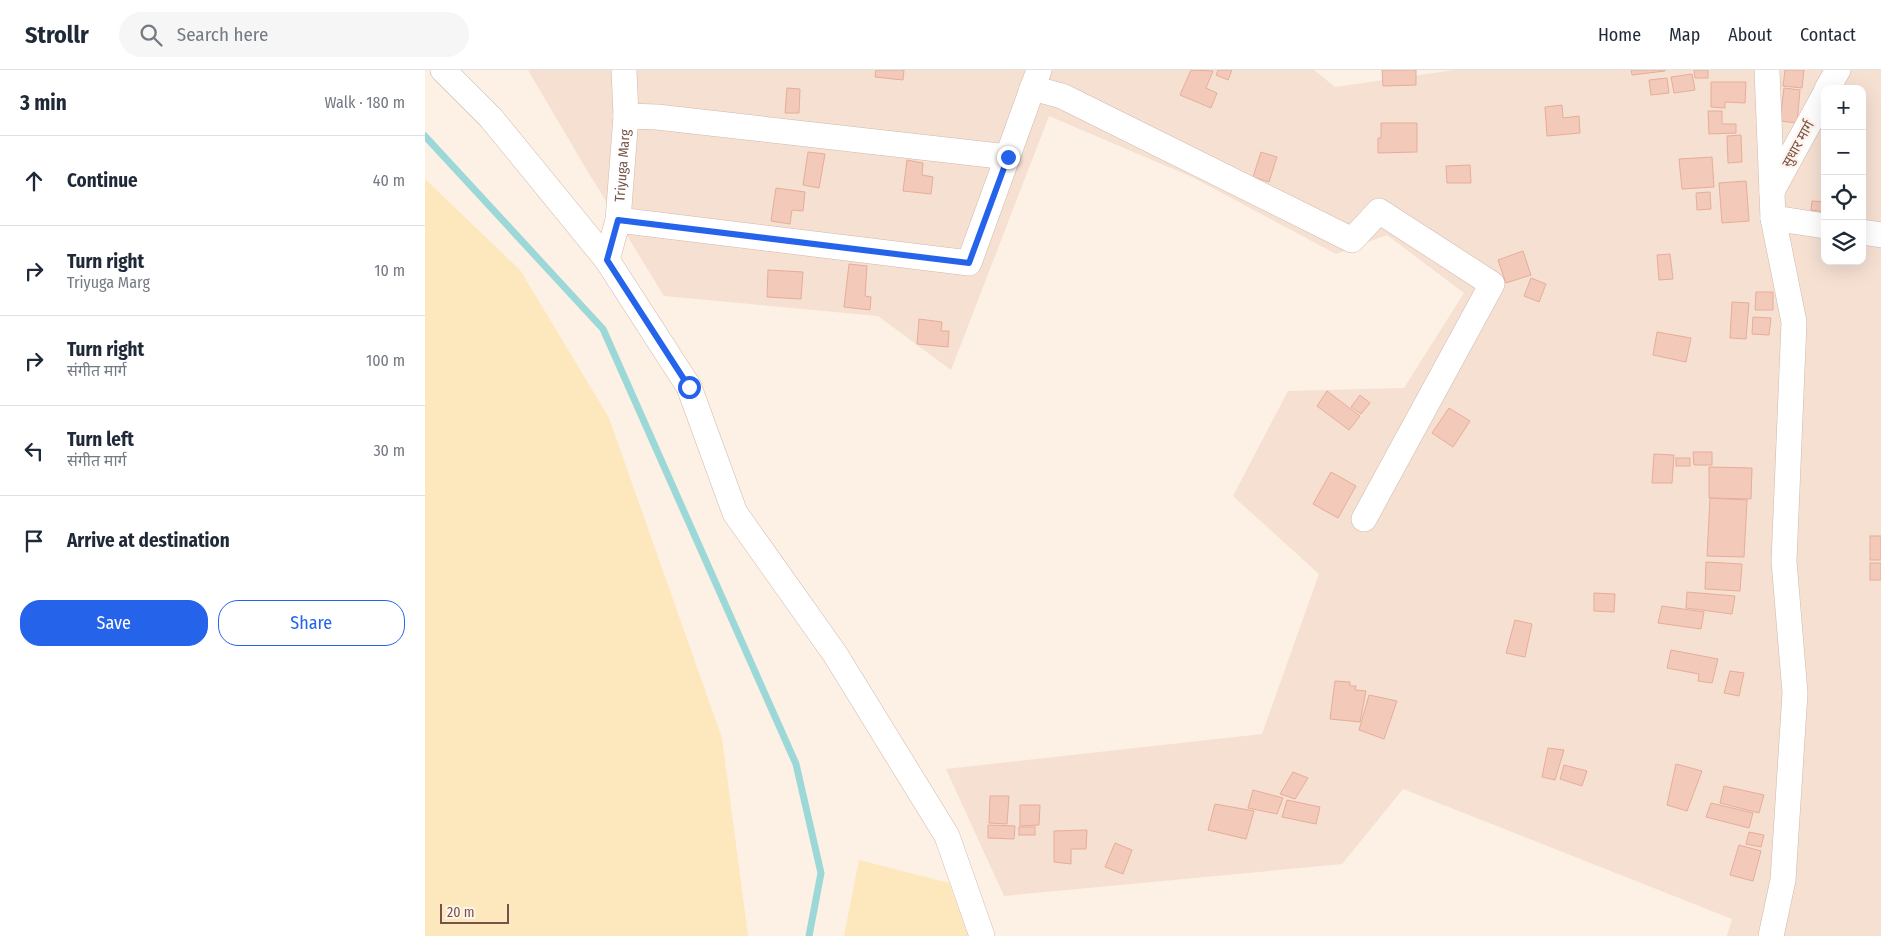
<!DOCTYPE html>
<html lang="en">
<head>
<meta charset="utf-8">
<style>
  body { margin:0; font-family:"Fira Sans Condensed","Noto Sans Devanagari",sans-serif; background:#f6f6f7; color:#1f2937 }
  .controls { position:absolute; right:15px; top:15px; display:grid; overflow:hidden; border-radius:10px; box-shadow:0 5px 20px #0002 }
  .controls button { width:45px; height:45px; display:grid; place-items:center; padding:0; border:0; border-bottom:1px solid #e0e1e3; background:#fff; color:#1f2937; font:25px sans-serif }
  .scale { position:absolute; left:15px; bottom:12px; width:69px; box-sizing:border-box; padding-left:5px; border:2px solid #765348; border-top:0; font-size:14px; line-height:18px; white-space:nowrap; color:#765348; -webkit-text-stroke:4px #fff4eb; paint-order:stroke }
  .stop { position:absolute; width:15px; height:15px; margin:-11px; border:4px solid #2563eb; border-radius:50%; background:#fff }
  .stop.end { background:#2563eb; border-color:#fff; box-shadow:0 1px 5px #0008 }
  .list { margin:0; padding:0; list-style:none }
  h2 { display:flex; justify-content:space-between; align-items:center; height:65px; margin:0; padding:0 20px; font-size:21px }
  h2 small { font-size:16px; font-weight:400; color:#747a83 }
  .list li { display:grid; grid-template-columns:32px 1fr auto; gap:15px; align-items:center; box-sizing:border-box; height:90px; padding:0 20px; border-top:1px solid #e0e1e3 }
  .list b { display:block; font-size:19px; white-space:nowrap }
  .list p { margin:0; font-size:16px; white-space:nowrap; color:#747a83 }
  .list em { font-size:16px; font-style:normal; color:#747a83 }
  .actions { display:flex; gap:10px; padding:15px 20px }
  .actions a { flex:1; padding:11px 0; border:1px solid #2563eb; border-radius:20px; text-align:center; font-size:18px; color:#2563eb }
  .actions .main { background:#2563eb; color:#fff }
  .icon { flex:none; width:28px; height:28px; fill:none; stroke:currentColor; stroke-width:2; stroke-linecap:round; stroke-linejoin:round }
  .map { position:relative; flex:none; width:1456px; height:866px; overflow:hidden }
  header { display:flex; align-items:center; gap:30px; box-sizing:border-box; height:70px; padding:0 25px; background:#fff; border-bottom:1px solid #e0e1e3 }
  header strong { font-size:24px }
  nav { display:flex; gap:28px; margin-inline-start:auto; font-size:18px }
  .search { width:350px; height:45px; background:#f6f6f7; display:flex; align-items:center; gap:12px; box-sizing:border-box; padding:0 18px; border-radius:28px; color:#747a83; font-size:19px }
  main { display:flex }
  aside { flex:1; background:#fff }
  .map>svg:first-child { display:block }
  .residential { fill:#f5e0d2; fill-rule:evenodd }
  .sand { fill:#fde7bd }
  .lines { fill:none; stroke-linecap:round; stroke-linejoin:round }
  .stream { stroke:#9dd8d9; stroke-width:7 }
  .building { fill:#f3c9ba; stroke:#e6ad9a }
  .minor-casing { stroke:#d1b8ac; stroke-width:26 }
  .minor { stroke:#fff; stroke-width:25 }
  .route { stroke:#2563eb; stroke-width:6 }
  .labels { text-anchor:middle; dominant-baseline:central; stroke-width:4.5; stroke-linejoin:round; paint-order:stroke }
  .street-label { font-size:14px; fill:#765348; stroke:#fff4eb }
</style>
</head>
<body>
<header>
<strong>Strollr</strong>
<div class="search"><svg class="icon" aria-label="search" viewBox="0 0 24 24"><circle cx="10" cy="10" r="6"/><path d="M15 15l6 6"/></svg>Search here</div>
<nav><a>Home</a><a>Map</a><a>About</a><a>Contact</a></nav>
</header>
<main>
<aside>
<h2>3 min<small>Walk · 180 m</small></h2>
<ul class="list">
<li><svg class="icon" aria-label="ahead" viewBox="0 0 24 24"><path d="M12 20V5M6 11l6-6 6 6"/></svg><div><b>Continue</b></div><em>40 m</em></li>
<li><svg class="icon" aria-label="right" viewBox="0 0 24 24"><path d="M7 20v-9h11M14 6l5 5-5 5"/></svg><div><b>Turn right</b><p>Triyuga Marg</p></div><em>10 m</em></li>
<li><svg class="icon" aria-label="right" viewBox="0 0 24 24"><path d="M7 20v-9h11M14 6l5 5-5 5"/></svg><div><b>Turn right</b><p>संगीत मार्ग</p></div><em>100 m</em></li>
<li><svg class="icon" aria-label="left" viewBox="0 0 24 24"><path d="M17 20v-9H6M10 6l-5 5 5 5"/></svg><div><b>Turn left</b><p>संगीत मार्ग</p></div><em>30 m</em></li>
<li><svg class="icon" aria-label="arrive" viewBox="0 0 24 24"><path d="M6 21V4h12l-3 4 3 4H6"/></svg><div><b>Arrive at destination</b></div></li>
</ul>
<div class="actions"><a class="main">Save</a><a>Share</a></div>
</aside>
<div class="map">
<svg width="1456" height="866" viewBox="0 0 1456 866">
  <rect width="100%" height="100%" fill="#fdf0e4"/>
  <path class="residential" d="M103,0H889L910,17L1030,0H1456V866H1302L1307,849L978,719L917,794L579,826L521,699L837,664L894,504L808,426L863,321L979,318L1039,223L962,165L911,184L767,107L624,46L526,300L453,246L239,226L160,97ZM1400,19H1437V191H1400Z"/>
  <g class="sand">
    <path d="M0,109L95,200L184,348L297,668L323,866H0Z"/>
    <path d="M434,790L524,813L543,866H419Z"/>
  </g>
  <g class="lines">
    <path class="stream" d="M0,66L178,259L371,694L396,803L384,866"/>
  </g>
  <g class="building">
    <path d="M451,0H479L478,10L450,7Z"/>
    <path d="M766,0L788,1L781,18L792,23L786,38L755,25Z"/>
    <path d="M793,0H807L803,10L791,5Z"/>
    <path d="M957,0H991V15L958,16Z"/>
    <path d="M1206,0H1240V1L1207,5Z"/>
    <path d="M1269,0H1283V8H1270Z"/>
    <path d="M1360,0H1379L1377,18L1358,16Z"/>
    <path d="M1267,4L1270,20L1249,23L1246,7Z"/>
    <path d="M1242,8L1244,23L1226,25L1224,10Z"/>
    <path d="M1286,12H1321L1320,33L1300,32V38L1286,37Z"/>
    <path d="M362,18L375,19L374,43H360Z"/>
    <path d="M1359,18L1375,20L1372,53L1355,51Z"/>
    <path d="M1137,35L1138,48L1154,46L1155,63L1122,66L1120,37Z"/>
    <path d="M1283,41H1297V54H1311V63L1284,64Z"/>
    <path d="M956,53H992V82L953,83V68H956Z"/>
    <path d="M1316,65L1317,92L1303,93L1302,66Z"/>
    <path d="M383,82L400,84L394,118L378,115Z"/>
    <path d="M836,82L852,87L844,112L828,107Z"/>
    <path d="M1287,87L1289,117L1257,119L1254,89Z"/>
    <path d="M482,90L498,93L497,105L508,107L506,124L478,121Z"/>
    <path d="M1045,95L1046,113H1022L1021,96Z"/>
    <path d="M1321,111L1324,151L1297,153L1294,113Z"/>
    <path d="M351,118L380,122L378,141L367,140L365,154L346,151Z"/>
    <path d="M1285,122L1286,139L1272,140L1271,123Z"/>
    <path d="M1387,131L1400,132V142L1386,140Z"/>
    <path d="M1098,181L1106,205L1081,213L1073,190Z"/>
    <path d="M1245,184L1248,209L1234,210L1232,185Z"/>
    <path d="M424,194L442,196L440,226L446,227L445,240L419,237Z"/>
    <path d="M343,200L378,202L376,229L342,227Z"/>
    <path d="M1106,208L1121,214L1114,232L1099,226Z"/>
    <path d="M1331,222H1348V240H1330Z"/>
    <path d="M1307,232L1324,233L1321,269L1305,268Z"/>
    <path d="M1328,247L1346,248L1344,265L1327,264Z"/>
    <path d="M494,249L517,252L516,261H524L523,277L492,274Z"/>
    <path d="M1232,262L1266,268L1261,292L1228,285Z"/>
    <path d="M902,321L935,346L924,360L892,336Z"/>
    <path d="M935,325L945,333L936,344L926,337Z"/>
    <path d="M1024,338L1045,351L1028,377L1007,363Z"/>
    <path d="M1268,382H1287V395H1269Z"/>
    <path d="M1229,384L1249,385L1247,413H1227Z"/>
    <rect x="1251" y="388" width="14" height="8"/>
    <path d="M1284,397L1327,398L1326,429L1284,428Z"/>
    <path d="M906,402L931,416L913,448L888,434Z"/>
    <path d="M1285,428L1322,430L1319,487L1282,486Z"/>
    <rect x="1445" y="466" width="11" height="24"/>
    <path d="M1281,492L1317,494L1315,521L1280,519Z"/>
    <rect x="1445" y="493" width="11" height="17"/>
    <path d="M1262,522L1310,526L1307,544L1261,538Z"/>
    <path d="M1169,523L1190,524L1189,542L1169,541Z"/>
    <path d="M1237,536L1279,542L1276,559L1233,553Z"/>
    <path d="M1090,550L1107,554L1100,587L1081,583Z"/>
    <path d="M1246,580L1293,589L1287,613L1273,611L1274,604L1242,598Z"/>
    <path d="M1305,601L1319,603L1314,626L1299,623Z"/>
    <path d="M910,611L925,612V616H931L930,620L941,621L935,652L905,649Z"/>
    <path d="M944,625L972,631L959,669L934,660Z"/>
    <path d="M1123,678L1139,680L1130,710L1117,707Z"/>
    <path d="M1251,694L1277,701L1262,741L1242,735Z"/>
    <path d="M1139,695L1162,701L1157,716L1135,709Z"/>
    <path d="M868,702L883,708L870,729L855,724Z"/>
    <path d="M1299,716L1339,725L1334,743L1295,733Z"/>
    <path d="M828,720L858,728L852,744L823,738Z"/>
    <path d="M565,726H584L582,754L564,753Z"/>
    <path d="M862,730L895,737L891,754L857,747Z"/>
    <path d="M1286,733L1328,743L1324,758L1281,747Z"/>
    <path d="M790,734L829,741L821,769L783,760Z"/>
    <path d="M595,735H615L614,755L595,756Z"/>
    <path d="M563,755L590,756L589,769L563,768Z"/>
    <rect x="594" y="757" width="16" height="8"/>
    <path d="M662,760L661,779H646V794L629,792V761Z"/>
    <path d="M1324,762L1339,765L1336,777L1321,774Z"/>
    <path d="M690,773L707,780L698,804L680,797Z"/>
    <path d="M1314,775L1336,781L1328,811L1305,805Z"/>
  </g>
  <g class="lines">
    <g class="minor-casing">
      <g id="minor">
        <path d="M18,0L66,48L182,190L264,317L310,443L410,584L522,766L557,866"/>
        <path d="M1342,0L1348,148L1369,252L1359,491L1370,623L1358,810L1346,866"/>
        <path d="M607,18L637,26L927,170L954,141L1067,214L939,449"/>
        <path d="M1402,19L1413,0"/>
        <path d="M201,46L232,47L583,87"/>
        <path d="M1347,121L1400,24"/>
        <path d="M1348,148L1400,156"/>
        <path d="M193,150L544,193L614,0"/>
        <path d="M1437,162L1456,165"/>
        <path id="s1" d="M182,190L193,150L201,46L199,0"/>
      </g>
    </g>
    <use href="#minor" class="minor"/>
  </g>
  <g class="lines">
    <path class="route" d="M264,317L182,190L193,150L544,193L583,87"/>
  </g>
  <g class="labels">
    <g class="street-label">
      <text transform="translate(1373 74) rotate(-61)">सुधार मार्ग</text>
      <text stroke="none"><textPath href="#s1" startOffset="96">Triyuga Marg</textPath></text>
    </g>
  </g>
</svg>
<div class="controls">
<button>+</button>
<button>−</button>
<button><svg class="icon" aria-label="locate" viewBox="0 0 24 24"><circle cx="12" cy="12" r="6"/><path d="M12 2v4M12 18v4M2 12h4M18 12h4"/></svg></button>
<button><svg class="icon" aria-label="layers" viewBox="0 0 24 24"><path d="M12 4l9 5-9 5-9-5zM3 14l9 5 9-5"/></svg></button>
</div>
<div class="scale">20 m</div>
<div class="stop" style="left:264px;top:317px"></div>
<div class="stop end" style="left:583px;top:87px"></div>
</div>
</main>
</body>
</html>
